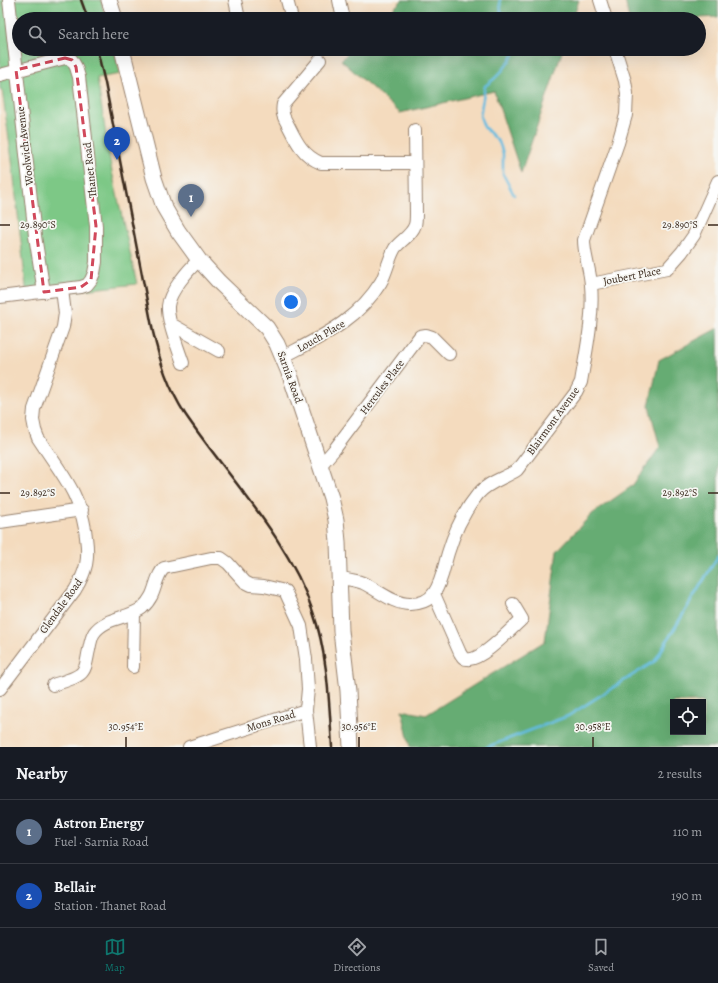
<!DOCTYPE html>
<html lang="en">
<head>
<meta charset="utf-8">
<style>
  body { margin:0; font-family:Alegreya,serif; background:#242831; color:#f1f3f6 }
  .controls { position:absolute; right:12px; bottom:12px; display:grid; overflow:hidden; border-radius:0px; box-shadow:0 4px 16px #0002 }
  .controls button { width:36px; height:36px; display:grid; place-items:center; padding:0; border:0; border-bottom:1px solid #363941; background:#171b24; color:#f1f3f6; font:20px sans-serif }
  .you { position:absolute; left:291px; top:302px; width:14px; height:14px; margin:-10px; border:3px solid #fff; border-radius:50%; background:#1a73e8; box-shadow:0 0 0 6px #1a73e833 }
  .badge { display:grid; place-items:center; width:26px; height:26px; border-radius:50%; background:#0f766e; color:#fff; font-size:13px; font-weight:700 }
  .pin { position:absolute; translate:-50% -33px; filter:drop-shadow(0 1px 2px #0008) }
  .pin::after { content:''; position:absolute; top:21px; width:14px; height:12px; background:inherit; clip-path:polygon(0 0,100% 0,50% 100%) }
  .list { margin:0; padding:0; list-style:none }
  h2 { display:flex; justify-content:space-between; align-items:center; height:52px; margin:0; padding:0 16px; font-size:17px }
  h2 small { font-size:13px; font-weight:400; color:#9ea1a6 }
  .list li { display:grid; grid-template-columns:26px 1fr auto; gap:12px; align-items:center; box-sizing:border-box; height:64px; padding:0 16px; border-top:1px solid #363941 }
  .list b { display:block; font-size:15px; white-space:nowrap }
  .list p { margin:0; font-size:13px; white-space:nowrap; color:#9ea1a6 }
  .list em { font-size:13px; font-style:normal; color:#9ea1a6 }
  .icon { flex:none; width:22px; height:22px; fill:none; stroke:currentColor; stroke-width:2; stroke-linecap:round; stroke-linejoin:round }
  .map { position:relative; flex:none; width:718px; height:747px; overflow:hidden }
  .search { position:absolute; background:#171b24; box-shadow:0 4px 16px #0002; left:12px; right:12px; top:12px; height:44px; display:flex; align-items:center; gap:10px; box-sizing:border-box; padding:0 14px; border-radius:22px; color:#9ea1a6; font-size:15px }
  .sheet { height:180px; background:#171b24 }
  nav { display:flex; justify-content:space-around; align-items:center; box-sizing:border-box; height:56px; border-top:1px solid #363941; background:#171b24; font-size:11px; color:#9ea1a6 }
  nav a { display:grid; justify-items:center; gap:2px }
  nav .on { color:#0f766e }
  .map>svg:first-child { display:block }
  .green { fill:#7dc886; stroke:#5c7952 }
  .forest { fill:#66ac73; stroke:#506b48; fill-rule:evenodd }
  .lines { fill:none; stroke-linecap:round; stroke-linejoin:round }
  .stream { stroke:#63bce1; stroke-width:2.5 }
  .minor-casing { stroke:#98826e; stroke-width:14 }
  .major-casing { stroke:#98826e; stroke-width:17 }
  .minor { stroke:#fff; stroke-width:12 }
  .major { stroke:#fff; stroke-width:15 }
  .rail { stroke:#3b2a1e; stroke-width:2.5 }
  .marked { fill:none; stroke:#d1495b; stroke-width:3; stroke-dasharray:8 5; stroke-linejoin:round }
  .ticks { fill:none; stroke:#3b2a1e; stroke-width:1.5 }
  .labels { text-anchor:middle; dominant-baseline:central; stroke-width:3.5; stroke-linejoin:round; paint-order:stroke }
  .street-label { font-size:11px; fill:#3b2a1e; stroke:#f6f6f2 }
  .ticks-label { font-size:10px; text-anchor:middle; fill:#3b2a1e; stroke:#f6f6f2; stroke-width:3.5; stroke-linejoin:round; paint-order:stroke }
</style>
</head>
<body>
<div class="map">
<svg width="718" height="747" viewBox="0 0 718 747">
  <rect width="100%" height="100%" fill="#f6f6f2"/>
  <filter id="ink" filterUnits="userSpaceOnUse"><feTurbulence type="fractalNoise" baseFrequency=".025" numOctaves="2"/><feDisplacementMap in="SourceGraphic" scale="8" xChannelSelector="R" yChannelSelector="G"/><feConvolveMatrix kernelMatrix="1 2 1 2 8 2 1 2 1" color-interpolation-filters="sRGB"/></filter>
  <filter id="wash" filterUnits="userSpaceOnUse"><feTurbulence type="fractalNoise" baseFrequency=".012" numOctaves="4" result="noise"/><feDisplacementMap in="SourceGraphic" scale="16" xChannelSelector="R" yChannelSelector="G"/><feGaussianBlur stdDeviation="0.9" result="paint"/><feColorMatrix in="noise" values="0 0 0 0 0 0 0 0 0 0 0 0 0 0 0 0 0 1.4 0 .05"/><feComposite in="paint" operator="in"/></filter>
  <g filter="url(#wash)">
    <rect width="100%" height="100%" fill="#f4dbbe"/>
    <path class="green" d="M0,0H101L106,19H19V49H114L120,74L97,78L111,167L137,284L27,296L12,160L2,90L0,89Z"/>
    <g class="forest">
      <path d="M402,0H579L573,19H383Z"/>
      <path d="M625,0H718V17L679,19H629Z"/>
      <path d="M352,49H563L521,173L494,91L400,113L341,60Z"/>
      <path d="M718,328V747H410L402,710L426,715L545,641L557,551L592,514L632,486L660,447L649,406L659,360ZM673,702H703V732H673Z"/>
    </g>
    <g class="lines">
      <g class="stream">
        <path d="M500,0L501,12L505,19"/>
        <path d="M514,195L503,174V153L499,142L484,127L480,116L485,86C500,76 509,64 517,49"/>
        <path d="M487,747L568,716L655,661L718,556"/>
      </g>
    </g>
  </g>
  <g filter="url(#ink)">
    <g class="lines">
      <g class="minor-casing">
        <g id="minor">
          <path d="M9,0L35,236L44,292"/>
          <path d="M235,0L239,19"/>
          <path d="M287,0L292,19"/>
          <path d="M339,0L343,19"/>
          <path d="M600,0L606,19"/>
          <path d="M320,60L283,104C281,113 284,118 288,125C296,141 303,156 321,163H415"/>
          <path d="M0,75L65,58L72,60L76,67L79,77L96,226V262L94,273L91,280L87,285L81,287L0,297"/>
          <path d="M591,284L667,269L682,252L694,235L718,181"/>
          <path d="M171,324L219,351"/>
          <path d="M283,357C322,336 357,321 381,282C387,271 389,258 395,248C401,240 412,235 415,225C416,222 416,217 416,213L415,130"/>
          <path d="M183,363C178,348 167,321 168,306C169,292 189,269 199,260"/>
          <path d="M320,466L334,450L420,336L426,335L432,337L449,354"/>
          <path d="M0,522L82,510"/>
          <path d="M339,578C347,579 355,580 363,583C378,590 393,604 410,604C419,604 429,601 434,593C442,582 444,566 448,553C454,533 465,510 478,494C488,482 505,478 517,470L576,392L581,382C586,352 594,316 591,285C590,269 584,255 584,240L618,143L626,115L627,93L625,81L615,49"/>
          <path d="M434,594L460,653C462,656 463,659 467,659C480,662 511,629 522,619L513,604"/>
          <path d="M133,667L134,613"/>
          <path d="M53,685C61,682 79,678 83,671C87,666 87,657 89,650C90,645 91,638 94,633C105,617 128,619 142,608C158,594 153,579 164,568L211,558H221L228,563L245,582L251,585L264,586L285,591L301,626L306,659L308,689L306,710L310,747"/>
          <path d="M0,689L75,590C87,570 89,559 86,537C82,495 60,472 38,438L35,430L33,420L34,409L63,327L65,313L62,290"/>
          <path d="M189,747L306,710"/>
        </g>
      </g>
      <g class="major-casing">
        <g id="major">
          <path d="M109,0L115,19"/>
          <path d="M122,49L154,178L164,207L178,231L199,260L219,282L267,328L277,344L290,375L331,498L336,520L338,542L341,631L348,691L351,747"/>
        </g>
      </g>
      <use href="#minor" class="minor"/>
      <use href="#major" class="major"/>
      <g class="rail">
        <path d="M81,0L88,19"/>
        <path d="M97,49L105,83L153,332C160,362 168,387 185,414C229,479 288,537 313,612C328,655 329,702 332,747"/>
      </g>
    </g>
  </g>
  <path class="marked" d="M65,58L72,60L76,67L96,226L91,280L81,287L44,292L16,70Z"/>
  <path class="ticks" d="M0,225H10M708,225H718M0,493H10M708,493H718M126,737V747M359,737V747M593,737V747"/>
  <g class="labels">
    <g class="street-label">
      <text transform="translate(25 146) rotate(-97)">Woolwich Avenue</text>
      <text transform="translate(90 170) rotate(-96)">Thanet Road</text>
      <text transform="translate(632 276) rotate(-11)">Joubert Place</text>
      <text transform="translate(321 336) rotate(-30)">Louch Place</text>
      <text transform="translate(290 377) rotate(70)">Sarnia Road</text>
      <text transform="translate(382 387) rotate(-53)">Hercules Place</text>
      <text transform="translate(553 421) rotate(-54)">Blairmont Avenue</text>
      <text transform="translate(61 606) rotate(-54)">Glendale Road</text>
      <text transform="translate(271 721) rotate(-17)">Mons Road</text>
    </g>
  </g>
  <g class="ticks-label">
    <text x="38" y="228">29.890°S</text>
    <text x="680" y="228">29.890°S</text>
    <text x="38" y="496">29.892°S</text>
    <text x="680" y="496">29.892°S</text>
    <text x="126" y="730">30.954°E</text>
    <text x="359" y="730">30.956°E</text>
    <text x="593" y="730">30.958°E</text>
  </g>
</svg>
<div class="controls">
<button><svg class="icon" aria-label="locate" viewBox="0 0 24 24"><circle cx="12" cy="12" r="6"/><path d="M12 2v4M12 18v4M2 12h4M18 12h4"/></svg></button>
</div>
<div class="you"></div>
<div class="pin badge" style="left:191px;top:217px;background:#5c6f8a">1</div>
<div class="pin badge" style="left:117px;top:160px;background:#1a4fb4">2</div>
<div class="search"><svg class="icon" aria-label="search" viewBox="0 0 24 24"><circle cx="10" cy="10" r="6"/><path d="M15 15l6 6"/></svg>Search here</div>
</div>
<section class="sheet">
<h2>Nearby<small>2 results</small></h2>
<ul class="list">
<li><span class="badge" style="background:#5c6f8a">1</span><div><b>Astron Energy</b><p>Fuel · Sarnia Road</p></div><em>110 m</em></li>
<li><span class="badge" style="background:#1a4fb4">2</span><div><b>Bellair</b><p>Station · Thanet Road</p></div><em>190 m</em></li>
</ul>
</section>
<nav>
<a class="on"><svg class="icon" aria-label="map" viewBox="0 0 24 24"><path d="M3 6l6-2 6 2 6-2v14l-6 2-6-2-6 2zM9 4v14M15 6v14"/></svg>Map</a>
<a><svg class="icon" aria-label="directions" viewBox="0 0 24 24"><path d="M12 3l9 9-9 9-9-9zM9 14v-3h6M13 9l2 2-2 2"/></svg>Directions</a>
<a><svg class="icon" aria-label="saved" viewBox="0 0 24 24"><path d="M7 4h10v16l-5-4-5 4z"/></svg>Saved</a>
</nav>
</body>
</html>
